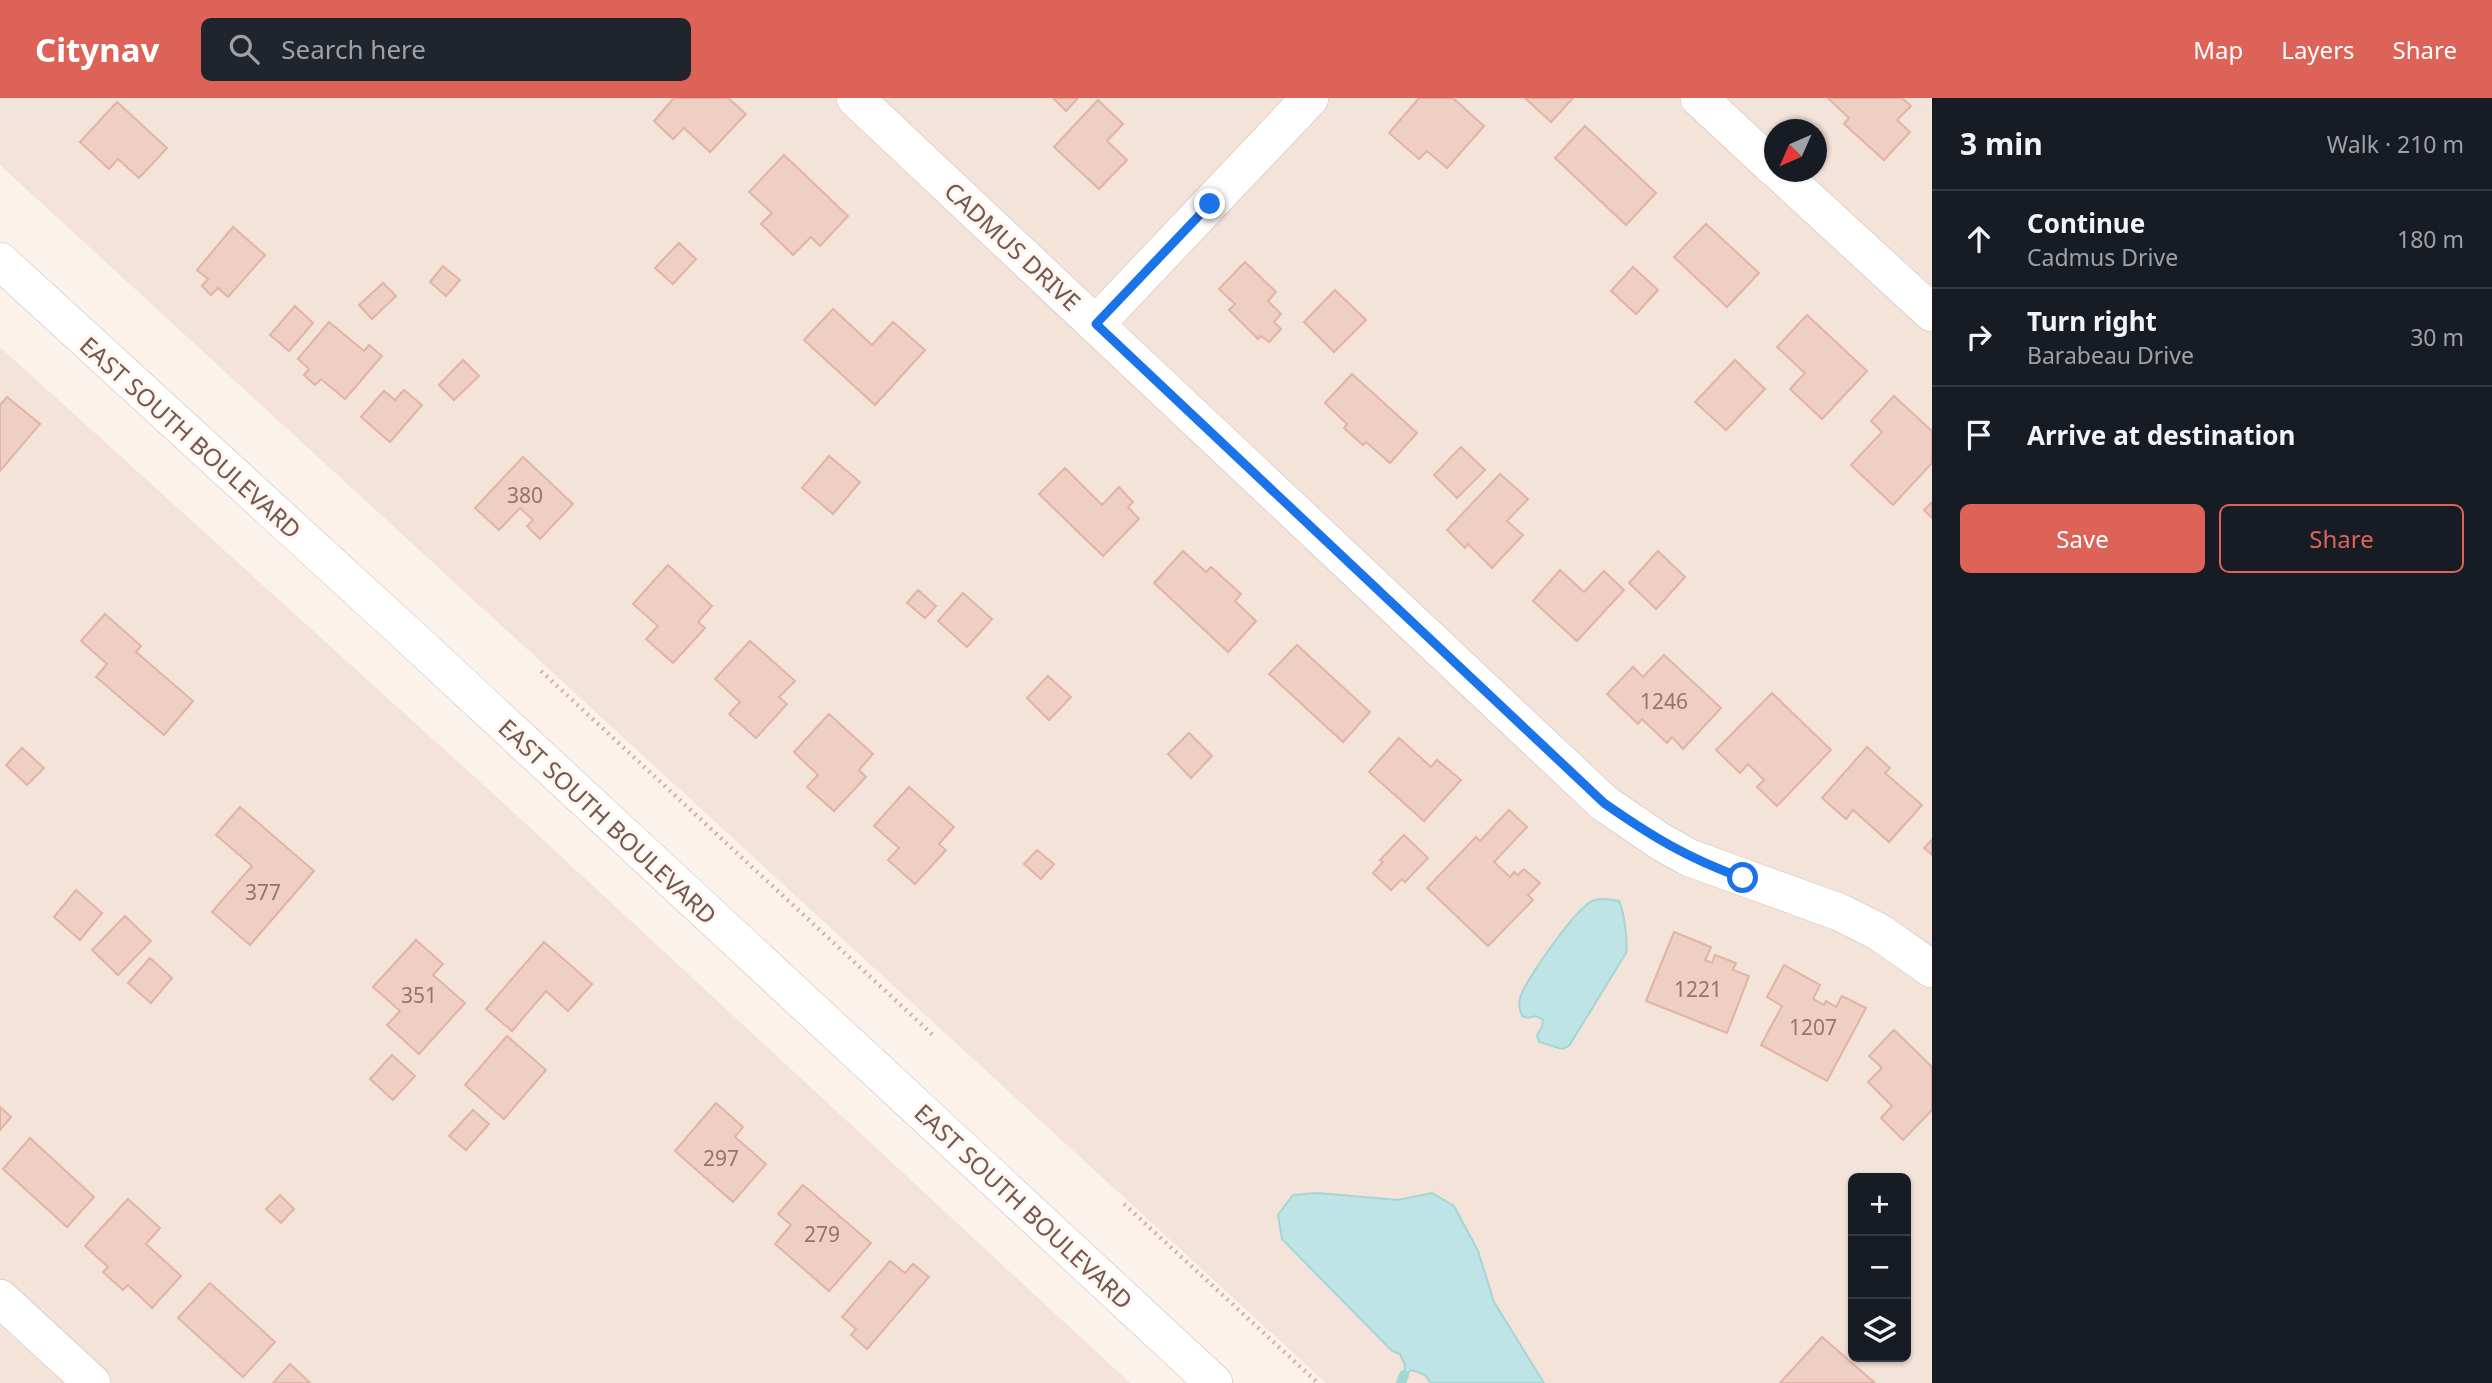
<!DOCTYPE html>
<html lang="en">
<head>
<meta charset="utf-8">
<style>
  body { margin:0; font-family:"Noto Sans",sans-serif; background:#20242c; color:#f1f3f6 }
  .controls { position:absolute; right:21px; bottom:21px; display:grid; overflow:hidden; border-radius:10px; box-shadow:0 2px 5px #0004 }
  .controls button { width:63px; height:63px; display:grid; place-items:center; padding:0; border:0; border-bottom:2px solid #363941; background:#171b24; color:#f1f3f6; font:35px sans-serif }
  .compass { position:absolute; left:1764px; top:21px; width:63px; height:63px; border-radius:50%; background:#171b24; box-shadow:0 2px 5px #0004; rotate:225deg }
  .stop { position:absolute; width:21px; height:21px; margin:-16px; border:5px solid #1a73e8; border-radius:50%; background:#fff }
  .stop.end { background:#1a73e8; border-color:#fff; box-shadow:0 2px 7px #0008 }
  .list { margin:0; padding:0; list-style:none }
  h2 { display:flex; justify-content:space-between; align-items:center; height:91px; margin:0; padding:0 28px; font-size:30px }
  h2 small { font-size:23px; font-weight:400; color:#9ea1a6 }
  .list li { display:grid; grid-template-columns:46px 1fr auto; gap:21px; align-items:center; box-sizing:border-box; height:98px; padding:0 28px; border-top:2px solid #363941 }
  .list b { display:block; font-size:26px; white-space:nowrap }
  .list p { margin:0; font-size:23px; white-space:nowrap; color:#9ea1a6 }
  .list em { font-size:23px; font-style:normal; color:#9ea1a6 }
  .actions { display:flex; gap:14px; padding:21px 28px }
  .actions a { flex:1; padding:16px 0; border:2px solid #dd6358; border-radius:10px; text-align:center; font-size:24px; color:#dd6358 }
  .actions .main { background:#dd6358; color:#fff }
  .icon { flex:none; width:38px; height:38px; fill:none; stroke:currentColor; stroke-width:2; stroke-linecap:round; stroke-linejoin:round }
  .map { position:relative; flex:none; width:1932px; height:1285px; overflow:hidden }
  header { display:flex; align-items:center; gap:42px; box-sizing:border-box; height:98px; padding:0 35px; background:#dd6358; color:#fff }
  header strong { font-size:33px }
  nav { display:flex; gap:38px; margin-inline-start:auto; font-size:24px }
  .search { width:490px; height:63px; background:#20242c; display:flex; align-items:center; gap:18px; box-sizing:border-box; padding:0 24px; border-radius:10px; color:#9ea1a6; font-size:26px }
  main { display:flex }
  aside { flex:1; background:#171b24 }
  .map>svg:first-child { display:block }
  .residential { fill:#f3e3d9; fill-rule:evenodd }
  .water { fill:#bfe4e5; stroke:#a6d5d6; stroke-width:2 }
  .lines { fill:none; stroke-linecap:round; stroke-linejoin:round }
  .stream { stroke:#a6d5d6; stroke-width:10 }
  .building { fill:#efcfc4; stroke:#e1b3a5; stroke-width:2 }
  .minor-casing { stroke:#cdb9b1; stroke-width:38 }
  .path { stroke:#d5b2a6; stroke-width:4.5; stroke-dasharray:2 5; stroke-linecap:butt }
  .minor { stroke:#fff; stroke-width:37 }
  .route { stroke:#1a73e8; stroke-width:9 }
  .labels { text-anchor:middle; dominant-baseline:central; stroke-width:6; stroke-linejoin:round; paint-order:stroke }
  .number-label { font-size:21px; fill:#94756c }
  .street-label { font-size:24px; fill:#75574f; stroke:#fef7f1 }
</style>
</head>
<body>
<header>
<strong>Citynav</strong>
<div class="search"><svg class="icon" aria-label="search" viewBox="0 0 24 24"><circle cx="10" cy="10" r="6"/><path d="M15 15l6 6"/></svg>Search here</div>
<nav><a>Map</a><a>Layers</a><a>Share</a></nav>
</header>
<main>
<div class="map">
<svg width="1932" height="1285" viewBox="0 0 1932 1285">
  <rect width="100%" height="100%" fill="#fbf2eb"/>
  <g class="residential">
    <path d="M0,0H1932V1285H1326L0,67ZM1774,32H1816V74H1774ZM1853,1080H1906V1259H1853Z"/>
    <path d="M0,249L511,712L1130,1285H0Z"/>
  </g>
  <g class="water">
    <path d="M1606,801L1619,803C1624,812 1628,845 1626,855L1569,948L1562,951L1539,944L1537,937L1542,929L1543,922L1536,918L1528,920L1522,918C1519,910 1518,905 1521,897C1528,879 1578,806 1595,802C1598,801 1602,801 1606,801Z"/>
    <path d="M1317,1095L1398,1102L1432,1095L1454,1108L1478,1153L1494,1204L1544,1285H1431L1425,1277L1412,1272L1404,1277L1405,1267L1400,1256L1392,1253L1282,1141L1278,1117L1293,1097Z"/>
  </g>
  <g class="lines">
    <path class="stream" d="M1401,1285L1404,1277"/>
  </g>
  <g class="building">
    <path d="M674,0H728L746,16L710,54L684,30L673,41L654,23Z"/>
    <path d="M1053,0H1078L1066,13Z"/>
    <path d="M1419,0H1453L1484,28L1447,70L1427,53L1419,61L1389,35Z"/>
    <path d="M1525,0H1573L1551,24Z"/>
    <path d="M1828,0H1902L1911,8L1897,22L1910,34L1884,62L1844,26L1849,20Z"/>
    <path d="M1098,2L1123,26L1107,43L1127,62L1099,91L1054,49Z"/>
    <path d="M117,4L167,50L139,80L118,61L109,71L80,44Z"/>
    <path d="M1585,28L1656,95L1626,127L1555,60Z"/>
    <path d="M784,57L848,118L820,148L811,139L793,157L761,126L772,115L749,94Z"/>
    <path d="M1706,126L1759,175L1727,209L1674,159Z"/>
    <path d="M233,129L265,157L228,199L218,190L211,197L202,188L208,181L197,172Z"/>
    <path d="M679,145L696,161L673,186L655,170Z"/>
    <path d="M1245,164L1276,194L1268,203L1281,216L1274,224L1281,231L1269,244L1261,238L1258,241L1229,212L1235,206L1219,191Z"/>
    <path d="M443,168L460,182L446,198L430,184Z"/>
    <path d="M1633,169L1658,192L1636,216L1611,193Z"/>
    <path d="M383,185L396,198L372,221L359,207Z"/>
    <path d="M1335,192L1366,222L1334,254L1304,224Z"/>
    <path d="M295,208L313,225L289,253L270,237Z"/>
    <path d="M833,211L872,247L893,224L925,252L875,307L804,242Z"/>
    <path d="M1807,217L1867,273L1822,321L1790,291L1805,275L1777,249Z"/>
    <path d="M329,224L364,253L369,247L382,258L345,301L321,281L315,287L304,277L309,271L298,261Z"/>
    <path d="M463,262L479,278L454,302L439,287Z"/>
    <path d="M1735,262L1765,291L1726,332L1695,304Z"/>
    <path d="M1352,276L1417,335L1390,365L1366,344L1363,347L1344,330L1347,326L1325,305Z"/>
    <path d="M404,292L422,307L390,344L361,319L384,293L395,302Z"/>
    <path d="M1894,298L1932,333V365L1893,407L1851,367L1882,334L1871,323Z"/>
    <path d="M7,299L40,326L0,373V307Z"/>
    <path d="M1461,349L1485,372L1457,400L1434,377Z"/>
    <path d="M829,358L860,384L833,416L802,390Z"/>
    <path d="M523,359L573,406L540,441L527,428L533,422L520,410L499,432L475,410Z"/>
    <path d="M1065,370L1102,407L1119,389L1133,404L1128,409L1139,421L1103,458L1039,396Z"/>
    <path d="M1500,376L1528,401L1507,423L1523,437L1492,470L1468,446L1465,450L1447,432Z"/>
    <path d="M1932,404V420L1924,412Z"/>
    <path d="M1183,453L1206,474L1211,469L1241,496L1235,503L1256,523L1228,554L1154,485Z"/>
    <path d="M1658,453L1685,479L1656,511L1629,485Z"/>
    <path d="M668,467L712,508L698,524L705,530L673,565L646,541L658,528L633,506Z"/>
    <path d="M1560,472L1584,494L1604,473L1624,492L1577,543L1533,503Z"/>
    <path d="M918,492L936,508L925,520L907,505Z"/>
    <path d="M963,495L992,521L967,549L938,523Z"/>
    <path d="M105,516L141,548L136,554L193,603L164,637L96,579L107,566L81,543Z"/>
    <path d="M750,543L795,583L779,599L787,606L756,640L729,616L740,604L715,581Z"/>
    <path d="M1297,547L1370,614L1343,644L1269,576Z"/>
    <path d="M1664,557L1721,610L1683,651L1672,639L1667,645L1642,621L1638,626L1607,596L1633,569L1643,579Z"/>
    <path d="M1048,578L1071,599L1049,622L1027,600Z"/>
    <path d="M1772,595L1831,652L1777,708L1757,689L1764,682L1748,666L1740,675L1716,652Z"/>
    <path d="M829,616L873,656L859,672L866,679L834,713L807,689L818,677L794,654Z"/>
    <path d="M1189,635L1212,658L1191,680L1168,656Z"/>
    <path d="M1399,640L1431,669L1437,662L1461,682L1424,723L1369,674Z"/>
    <path d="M1867,649L1890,670L1885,675L1922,707L1889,744L1853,712L1846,721L1822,700Z"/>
    <path d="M22,650L44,670L27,687L6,667Z"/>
    <path d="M909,689L954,729L939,746L946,752L915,786L888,762L899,750L874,728Z"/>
    <path d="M240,709L314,773L250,847L212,814L252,768L216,737Z"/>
    <path d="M1509,712L1527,729L1494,764L1510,779L1514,774L1518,777L1524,771L1540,785L1528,797L1533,802L1488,848L1427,790L1476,739L1480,743Z"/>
    <path d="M1404,737L1428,760L1405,784L1402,781L1391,792L1373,775L1383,764L1380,762Z"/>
    <path d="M1932,742V757L1924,750Z"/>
    <path d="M1037,752L1054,766L1041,781L1024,766Z"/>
    <path d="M76,792L102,815L80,842L54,819Z"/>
    <path d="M125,818L151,843L118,877L92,852Z"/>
    <path d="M1674,834L1711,849L1705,862L1712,865L1715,857L1736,865L1733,872L1749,878L1727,935L1646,903Z"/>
    <path d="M416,842L443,866L433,877L465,905L419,956L387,927L400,913L373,889Z"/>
    <path d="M544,844L592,886L568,913L546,893L512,933L486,911Z"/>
    <path d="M150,860L172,880L151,905L128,885Z"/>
    <path d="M1784,867L1820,887L1813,901L1824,907L1826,903L1836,909L1842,898L1866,910L1827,983L1761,947L1782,908L1767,899Z"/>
    <path d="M1894,932L1932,969V1012L1903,1042L1881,1020L1892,1008L1868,984L1882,970L1869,958Z"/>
    <path d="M507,938L546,972L504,1021L465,987Z"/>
    <path d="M392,957L415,978L393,1002L370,981Z"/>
    <path d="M716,1005L743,1029L735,1039L766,1066L733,1104L675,1053Z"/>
    <path d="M0,1009L11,1019L0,1032Z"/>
    <path d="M473,1012L489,1026L466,1052L449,1038Z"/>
    <path d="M30,1040L94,1099L67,1129L3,1071Z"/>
    <path d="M803,1087L871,1145L829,1193L775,1146L791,1127L778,1116Z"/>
    <path d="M280,1097L294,1111L281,1125L266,1111Z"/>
    <path d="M128,1101L160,1130L146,1146L181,1178L152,1210L128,1187L123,1192L103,1174L108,1169L85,1148Z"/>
    <path d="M890,1163L905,1175L913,1166L929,1179L867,1251L851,1237L856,1231L842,1219Z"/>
    <path d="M210,1185L275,1244L243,1279L178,1220Z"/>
    <path d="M1822,1239L1875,1285H1780Z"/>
    <path d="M290,1266L310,1285H273Z"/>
  </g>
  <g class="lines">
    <g class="minor-casing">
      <g id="minor">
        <path d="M855,0L1604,705L1661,744L1690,760L1839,814L1879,834L1932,871"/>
        <path d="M1699,0L1774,70"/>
        <path d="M1779,74L1932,215"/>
        <path d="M0,163L407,536L1214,1285"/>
        <path d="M1096,226L1310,0"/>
        <path d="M0,1200L92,1285"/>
      </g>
    </g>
    <g class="path">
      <path d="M541,573L935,939"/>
      <path d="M1124,1106L1318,1285"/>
    </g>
    <use href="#minor" class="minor"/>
  </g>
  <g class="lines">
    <path class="route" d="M1210,106L1096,226L1604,705C1651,738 1689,761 1743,780"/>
  </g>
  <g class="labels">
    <g class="number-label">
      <text x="525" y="397">380</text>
      <text x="1664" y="603">1246</text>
      <text x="263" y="794">377</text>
      <text x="1698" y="891">1221</text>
      <text x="419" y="897">351</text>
      <text x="1813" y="929">1207</text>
      <text x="721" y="1060">297</text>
      <text x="822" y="1136">279</text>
    </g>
    <g class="street-label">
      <text transform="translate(1013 148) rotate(43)">CADMUS DRIVE</text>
      <text transform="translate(191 339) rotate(42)">EAST SOUTH BOULEVARD</text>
      <text transform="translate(608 723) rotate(43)">EAST SOUTH BOULEVARD</text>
      <text transform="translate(1024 1108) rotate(43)">EAST SOUTH BOULEVARD</text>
    </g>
  </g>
</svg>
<div class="controls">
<button>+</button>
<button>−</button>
<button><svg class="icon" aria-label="layers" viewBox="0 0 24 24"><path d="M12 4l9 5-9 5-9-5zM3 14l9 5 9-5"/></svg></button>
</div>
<svg class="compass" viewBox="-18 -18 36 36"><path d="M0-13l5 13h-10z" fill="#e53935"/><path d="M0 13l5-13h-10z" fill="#9ea1a6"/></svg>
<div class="stop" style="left:1743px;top:780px"></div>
<div class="stop end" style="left:1210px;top:106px"></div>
</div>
<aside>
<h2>3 min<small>Walk · 210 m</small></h2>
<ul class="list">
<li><svg class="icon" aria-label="ahead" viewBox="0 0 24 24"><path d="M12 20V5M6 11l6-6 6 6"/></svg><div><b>Continue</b><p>Cadmus Drive</p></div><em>180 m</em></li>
<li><svg class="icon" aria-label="right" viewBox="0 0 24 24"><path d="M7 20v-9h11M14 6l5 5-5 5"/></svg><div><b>Turn right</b><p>Barabeau Drive</p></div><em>30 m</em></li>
<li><svg class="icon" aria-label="arrive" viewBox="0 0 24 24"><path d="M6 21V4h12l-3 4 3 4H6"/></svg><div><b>Arrive at destination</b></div></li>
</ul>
<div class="actions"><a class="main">Save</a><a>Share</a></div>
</aside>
</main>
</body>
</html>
